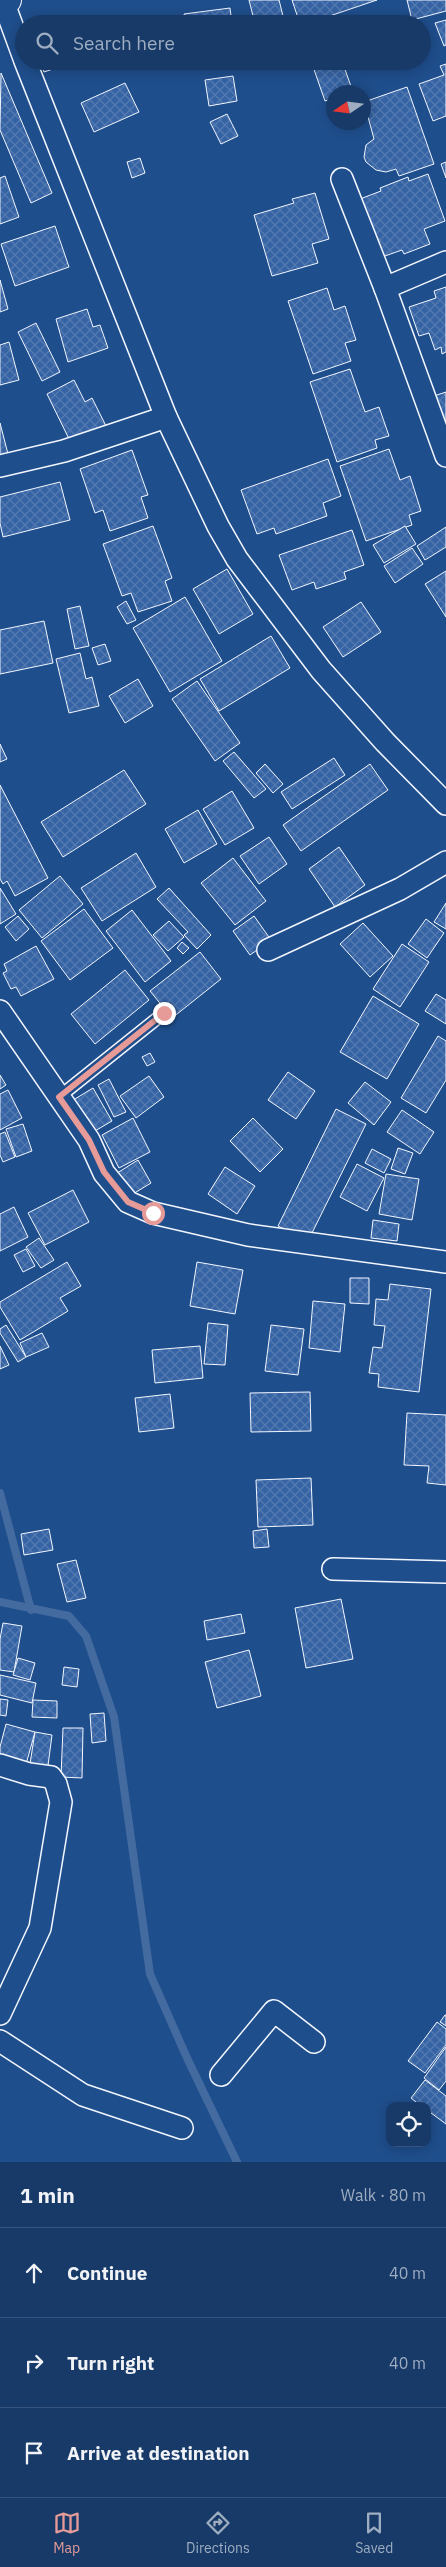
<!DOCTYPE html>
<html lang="en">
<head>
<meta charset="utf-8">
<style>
  body { margin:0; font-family:"IBM Plex Sans",sans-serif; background:#20416f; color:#f1f3f6 }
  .controls { position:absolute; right:15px; bottom:15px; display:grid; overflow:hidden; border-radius:10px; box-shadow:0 2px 12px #0003 }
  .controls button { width:45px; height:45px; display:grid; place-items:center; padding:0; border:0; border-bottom:1px solid #36547d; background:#173a69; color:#f1f3f6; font:25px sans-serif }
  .compass { position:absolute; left:326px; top:85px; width:45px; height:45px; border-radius:50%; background:#173a69; box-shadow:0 2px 12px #0003; rotate:257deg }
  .stop { position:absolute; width:15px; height:15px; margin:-11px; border:4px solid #e69b98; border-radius:50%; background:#fff }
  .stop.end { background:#e69b98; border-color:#fff; box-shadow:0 1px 5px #0008 }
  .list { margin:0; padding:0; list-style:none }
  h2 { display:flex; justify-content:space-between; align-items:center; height:65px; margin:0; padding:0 20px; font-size:21px }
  h2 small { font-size:16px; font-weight:400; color:#9eadc0 }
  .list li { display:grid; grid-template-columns:32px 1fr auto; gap:15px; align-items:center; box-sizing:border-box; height:90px; padding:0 20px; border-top:1px solid #36547d }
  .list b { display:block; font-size:19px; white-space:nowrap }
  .list em { font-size:16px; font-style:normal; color:#9eadc0 }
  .icon { flex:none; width:28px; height:28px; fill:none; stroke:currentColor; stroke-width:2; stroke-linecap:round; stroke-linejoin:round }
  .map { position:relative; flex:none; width:446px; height:2162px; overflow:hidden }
  .search { position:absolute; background:#173a69; box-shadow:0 2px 12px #0003; left:15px; right:15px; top:15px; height:55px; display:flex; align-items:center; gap:12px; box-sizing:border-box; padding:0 18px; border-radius:28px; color:#9eadc0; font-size:19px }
  .sheet { height:335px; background:#173a69 }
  nav { display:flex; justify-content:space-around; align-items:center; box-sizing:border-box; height:70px; border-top:1px solid #36547d; background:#173a69; font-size:14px; color:#9eadc0 }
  nav a { display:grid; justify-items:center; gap:2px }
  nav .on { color:#e69b98 }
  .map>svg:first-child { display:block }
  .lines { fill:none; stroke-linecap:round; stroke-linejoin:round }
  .stream { stroke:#446ba0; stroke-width:8 }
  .building { fill:url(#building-cross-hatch); stroke:#f2f6ff }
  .service-casing { stroke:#f2f6ff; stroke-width:14 }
  .minor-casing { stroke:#f2f6ff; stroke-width:24 }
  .secondary-casing { stroke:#f2f6ff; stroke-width:30 }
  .service { stroke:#1f4e8c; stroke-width:11 }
  .minor { stroke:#1f4e8c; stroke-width:21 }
  .secondary { stroke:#1f4e8c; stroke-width:28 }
  .route { stroke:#e69b98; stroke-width:6 }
</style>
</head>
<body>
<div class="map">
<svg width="446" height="2162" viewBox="0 0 446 2162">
  <defs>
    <pattern id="building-cross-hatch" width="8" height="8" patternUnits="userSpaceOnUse" patternTransform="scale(1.25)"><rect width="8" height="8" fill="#3563a3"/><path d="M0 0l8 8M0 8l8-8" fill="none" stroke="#537ab1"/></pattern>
  </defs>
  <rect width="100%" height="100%" fill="#1f4e8c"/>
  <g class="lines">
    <g class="stream">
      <path d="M0,1493L31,1610"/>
      <path d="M0,1602L69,1616L86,1636L114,1717L150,1974L187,2058L237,2162"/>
    </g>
  </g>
  <g class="building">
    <path d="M249,0H279L285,24H255Z"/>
    <path d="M292,0H377L306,24H300Z"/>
    <path d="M407,0H446V11L412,20Z"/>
    <path d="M230,8L232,24H186L184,14Z"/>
    <path d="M446,20V45L444,46L435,23Z"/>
    <path d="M41,61H77L44,72Z"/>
    <path d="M311,61H342L353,92H334V98L325,101Z"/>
    <path d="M446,64V116L433,121L419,84L444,75L440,66Z"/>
    <path d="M1,73L52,193L31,203L0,130Z"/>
    <path d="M233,76L237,101L209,106L205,80Z"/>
    <path d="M125,83L139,112L94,132L81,103Z"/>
    <path d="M407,87L434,164L399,176L396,169L386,172L376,170L366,162L364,157L366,145L374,139L364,102Z"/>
    <path d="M227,114L238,136L221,144L210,122Z"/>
    <path d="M140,158L145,173L132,178L127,162Z"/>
    <path d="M446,162V178L441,164Z"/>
    <path d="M428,174L445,221L424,229L430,244L404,254L402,250L382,257L360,199L381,191L380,188L408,177L409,181Z"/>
    <path d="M5,176L19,217L0,224V178Z"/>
    <path d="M315,193L329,239L312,244L318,263L272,276L254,215L294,203L292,199Z"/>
    <path d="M55,226L69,267L15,286L1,244Z"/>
    <path d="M0,280L8,309L0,312Z"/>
    <path d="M446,287V352L442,354L441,347L435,350L429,333L419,336L409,307L436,298L434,291Z"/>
    <path d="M327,288L334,310L345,306L356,340L345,343L351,361L313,374L288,301Z"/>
    <path d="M87,309L93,327L100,325L108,348L68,362L56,319Z"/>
    <path d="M36,323L60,372L42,381L18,332Z"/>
    <path d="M9,342L19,380L0,385V345Z"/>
    <path d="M350,369L365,412L379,407L389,436L375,440L377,448L337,462L310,382Z"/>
    <path d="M74,380L85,402L92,398L106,426L71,443L47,394Z"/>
    <path d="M446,392V423L443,424L434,396Z"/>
    <path d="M0,423L8,454L0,456Z"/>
    <path d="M389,449L400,480L410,476L421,511L409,515L412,525L366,541L340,466Z"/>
    <path d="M132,450L148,495L141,497L148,518L110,531L103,510L95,513L80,469Z"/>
    <path d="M328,459L341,496L323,503L327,516L276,534L274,528L257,534L241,490Z"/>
    <path d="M60,482L70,520L3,537L0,523V497Z"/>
    <path d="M153,526L172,578L165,581L172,601L138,612L131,593L122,596L103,544Z"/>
    <path d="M405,526L416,544L384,563L373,545Z"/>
    <path d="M446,527V547L425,560L417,546Z"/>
    <path d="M352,530L364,565L344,572L346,579L316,589L314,582L292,590L279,555Z"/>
    <path d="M412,548L423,564L395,583L384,566Z"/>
    <path d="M227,569L253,614L219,634L193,589Z"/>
    <path d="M446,571V617L425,584Z"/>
    <path d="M185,597L222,661L170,692L133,628Z"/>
    <path d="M126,601L136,620L127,624L117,607Z"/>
    <path d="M361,602L381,632L343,657L323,627Z"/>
    <path d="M80,606L89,646L75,649L67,609Z"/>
    <path d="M44,621L53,663L0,674V630Z"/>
    <path d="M271,636L290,668L219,711L200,679Z"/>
    <path d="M105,644L111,661L98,665L92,648Z"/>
    <path d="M80,653L86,679L92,677L99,706L69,713L56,659Z"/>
    <path d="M138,679L153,706L125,723L109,696Z"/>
    <path d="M197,681L240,743L215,761L172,699Z"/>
    <path d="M0,744L7,759L0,762Z"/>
    <path d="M234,752L266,789L254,798L223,761Z"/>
    <path d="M334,758L345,775L292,809L281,792Z"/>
    <path d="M265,764L283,784L273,793L256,773Z"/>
    <path d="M370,764L388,790L301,851L283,825Z"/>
    <path d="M124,770L146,804L63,857L41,822Z"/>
    <path d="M0,785L48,878L15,896L7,881L3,884L0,879Z"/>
    <path d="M232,791L254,828L225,845L203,809Z"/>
    <path d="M198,810L217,844L184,863L165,829Z"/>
    <path d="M269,837L287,864L259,884L240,856Z"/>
    <path d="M339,847L365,885L335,907L309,869Z"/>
    <path d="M136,853L156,887L102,921L81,888Z"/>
    <path d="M233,858L266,901L235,925L201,883Z"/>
    <path d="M60,876L83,904L42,938L19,910Z"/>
    <path d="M0,888L16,914L0,924Z"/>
    <path d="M169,888L211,935L197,949L184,935L188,932L157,899Z"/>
    <path d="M446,903V929L434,922Z"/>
    <path d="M84,909L113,948L70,980L41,941Z"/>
    <path d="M132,910L171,961L145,982L106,931Z"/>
    <path d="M18,916L29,929L16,941L5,927Z"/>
    <path d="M254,916L271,940L250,955L233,931Z"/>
    <path d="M426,919L444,933L427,958L408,944Z"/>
    <path d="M169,921L184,937L168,951L153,935Z"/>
    <path d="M363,923L393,956L370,977L340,944Z"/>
    <path d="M182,942L189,948L183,954L177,948Z"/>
    <path d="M402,944L429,962L400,1007L373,989Z"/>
    <path d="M36,946L54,979L21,996L16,987L11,989L3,973L7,971L4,964Z"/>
    <path d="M200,952L221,979L172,1018L150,991Z"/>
    <path d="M125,970L149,1000L95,1044L71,1014Z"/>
    <path d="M436,994L446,1000V1024L425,1011Z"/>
    <path d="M373,996L419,1024L387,1079L340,1052Z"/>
    <path d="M438,1036L446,1041V1080L426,1113L401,1098Z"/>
    <path d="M150,1053L155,1062L147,1066L142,1057Z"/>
    <path d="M288,1072L315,1091L296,1119L268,1100Z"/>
    <path d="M0,1075L6,1085L0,1089Z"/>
    <path d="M149,1076L164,1097L136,1118L120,1096Z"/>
    <path d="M109,1079L126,1112L114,1117L98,1085Z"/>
    <path d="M365,1082L391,1102L374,1125L348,1103Z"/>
    <path d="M93,1088L112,1121L88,1135L70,1102Z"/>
    <path d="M8,1090L22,1118L0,1130V1094Z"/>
    <path d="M336,1109L366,1124L308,1241L278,1226Z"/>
    <path d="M402,1110L434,1132L420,1154L387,1132Z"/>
    <path d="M133,1118L150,1152L119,1168L102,1135Z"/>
    <path d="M253,1118L283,1149L260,1172L230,1141Z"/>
    <path d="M23,1124L32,1151L16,1157L6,1129Z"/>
    <path d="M5,1132L15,1157L3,1162L0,1155V1134Z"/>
    <path d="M398,1148L413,1153L405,1174L391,1169Z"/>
    <path d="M372,1149L391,1159L384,1173L365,1163Z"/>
    <path d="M138,1160L151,1183L128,1197L114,1175Z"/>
    <path d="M357,1164L384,1178L367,1211L340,1197Z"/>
    <path d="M225,1167L255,1186L237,1214L208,1194Z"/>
    <path d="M386,1174L419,1179L412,1220L379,1214Z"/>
    <path d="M73,1190L89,1222L45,1245L28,1213Z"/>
    <path d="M14,1207L28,1237L0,1251V1214Z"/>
    <path d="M373,1220L399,1224L397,1241L371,1238Z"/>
    <path d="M39,1238L54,1260L41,1268L26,1247Z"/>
    <path d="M26,1249L35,1266L23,1272L14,1255Z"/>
    <path d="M67,1262L81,1286L60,1298L68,1311L20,1340L0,1307V1302Z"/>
    <path d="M197,1262L243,1270L235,1314L190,1306Z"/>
    <path d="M350,1278H369V1304L350,1303Z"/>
    <path d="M390,1284L431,1289L419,1392L378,1387L379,1374L369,1373L373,1347L382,1348L385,1326L374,1325L376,1299L388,1300Z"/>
    <path d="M313,1301L345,1304L340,1352L309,1348Z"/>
    <path d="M208,1323L228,1325L225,1365L204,1364Z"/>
    <path d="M6,1325L26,1357L18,1362L0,1333V1329Z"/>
    <path d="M271,1325L304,1329L298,1375L265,1371Z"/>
    <path d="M42,1333L49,1347L26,1357L20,1343Z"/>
    <path d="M0,1346L9,1365L0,1369Z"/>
    <path d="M200,1346L203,1378L155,1383L152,1350Z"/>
    <path d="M310,1392L311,1431L251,1432L250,1393Z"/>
    <path d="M170,1394L174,1428L139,1432L135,1398Z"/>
    <path d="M407,1413L446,1415V1485L427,1483L429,1466L404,1465Z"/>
    <path d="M311,1478L313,1525L258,1527L256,1480Z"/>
    <path d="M49,1529L53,1550L24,1555L21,1534Z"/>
    <path d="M267,1529L269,1547L254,1548L253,1531Z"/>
    <path d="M76,1560L86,1598L67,1602L57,1564Z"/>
    <path d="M341,1599L353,1659L306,1668L295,1608Z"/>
    <path d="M241,1614L245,1633L207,1640L204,1621Z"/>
    <path d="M3,1623L22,1626L14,1672L0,1670V1639Z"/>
    <path d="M249,1650L261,1696L217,1708L205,1662Z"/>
    <path d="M18,1658L35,1663L30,1680L13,1675Z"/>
    <path d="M64,1667L79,1669L77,1687L62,1685Z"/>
    <path d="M0,1675L36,1683L32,1703L0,1695Z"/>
    <path d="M0,1699L8,1700L6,1716L0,1715Z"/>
    <path d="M33,1700L57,1701V1718L32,1717Z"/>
    <path d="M104,1713L106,1741L92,1743L90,1714Z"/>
    <path d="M6,1724L35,1732L25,1768L0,1762V1747Z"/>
    <path d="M63,1728H83L82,1778L61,1777Z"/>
    <path d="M35,1732L52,1735L47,1773L29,1770Z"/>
    <path d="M445,2015H446V2026L440,2022Z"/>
    <path d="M437,2022L446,2029V2045L425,2073L408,2061Z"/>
    <path d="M446,2047V2081L439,2090L424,2078Z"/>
    <path d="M425,2080L446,2096V2124L427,2110V2106H421L411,2098Z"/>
  </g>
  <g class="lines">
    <g class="service-casing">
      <path id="service" d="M59,1097L164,1013"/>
    </g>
    <g class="minor-casing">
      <g id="minor">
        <path d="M3,1L24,58"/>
        <path d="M25,61L166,417L218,526L237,559L321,670L385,742L446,804"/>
        <path d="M342,179L385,288L446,456"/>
        <path d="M385,288L446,262"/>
        <path d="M0,466L64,451L166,417"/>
        <path d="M268,950L400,889L446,862"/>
        <path d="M0,1011L89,1140L104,1173L128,1202L153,1213L248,1235L446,1262"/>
        <path d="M333,1569L446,1572"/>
        <path d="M0,1765L29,1774L51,1777L56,1784L61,1802L40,1928L0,2014"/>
        <path d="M0,2041L83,2095L182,2128"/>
        <path d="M221,2075L274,2011L314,2042"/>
      </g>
    </g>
    <g class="secondary-casing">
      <path id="secondary" d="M0,2L7,0"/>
    </g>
    <use href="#service" class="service"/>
    <use href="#minor" class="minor"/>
    <use href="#secondary" class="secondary"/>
  </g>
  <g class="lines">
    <path class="route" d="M153,1213L128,1202L104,1172L89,1140L59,1097L164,1013"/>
  </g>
</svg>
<div class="controls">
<button><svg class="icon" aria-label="locate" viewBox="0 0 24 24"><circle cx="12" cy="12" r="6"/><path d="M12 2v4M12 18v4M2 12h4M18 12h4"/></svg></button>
</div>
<svg class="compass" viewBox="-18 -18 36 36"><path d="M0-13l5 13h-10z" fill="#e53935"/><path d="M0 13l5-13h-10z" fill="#9eadc0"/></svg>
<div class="stop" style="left:153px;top:1213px"></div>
<div class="stop end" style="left:164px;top:1013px"></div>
<div class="search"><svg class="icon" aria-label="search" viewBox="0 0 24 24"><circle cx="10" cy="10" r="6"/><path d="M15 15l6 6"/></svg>Search here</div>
</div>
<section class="sheet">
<h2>1 min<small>Walk · 80 m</small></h2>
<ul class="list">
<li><svg class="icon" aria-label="ahead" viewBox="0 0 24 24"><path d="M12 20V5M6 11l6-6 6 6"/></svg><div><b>Continue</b></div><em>40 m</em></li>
<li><svg class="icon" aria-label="right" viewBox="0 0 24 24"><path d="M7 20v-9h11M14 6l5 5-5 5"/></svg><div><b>Turn right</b></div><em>40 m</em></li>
<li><svg class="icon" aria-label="arrive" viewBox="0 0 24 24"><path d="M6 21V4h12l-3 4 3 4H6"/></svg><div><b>Arrive at destination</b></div></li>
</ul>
</section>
<nav>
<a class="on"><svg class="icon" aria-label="map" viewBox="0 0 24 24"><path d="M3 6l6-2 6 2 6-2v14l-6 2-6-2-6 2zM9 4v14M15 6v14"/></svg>Map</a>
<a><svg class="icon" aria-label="directions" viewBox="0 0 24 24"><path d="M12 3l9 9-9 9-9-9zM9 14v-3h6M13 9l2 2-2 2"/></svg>Directions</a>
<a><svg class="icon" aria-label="saved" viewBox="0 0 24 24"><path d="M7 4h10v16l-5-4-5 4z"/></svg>Saved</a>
</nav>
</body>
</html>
